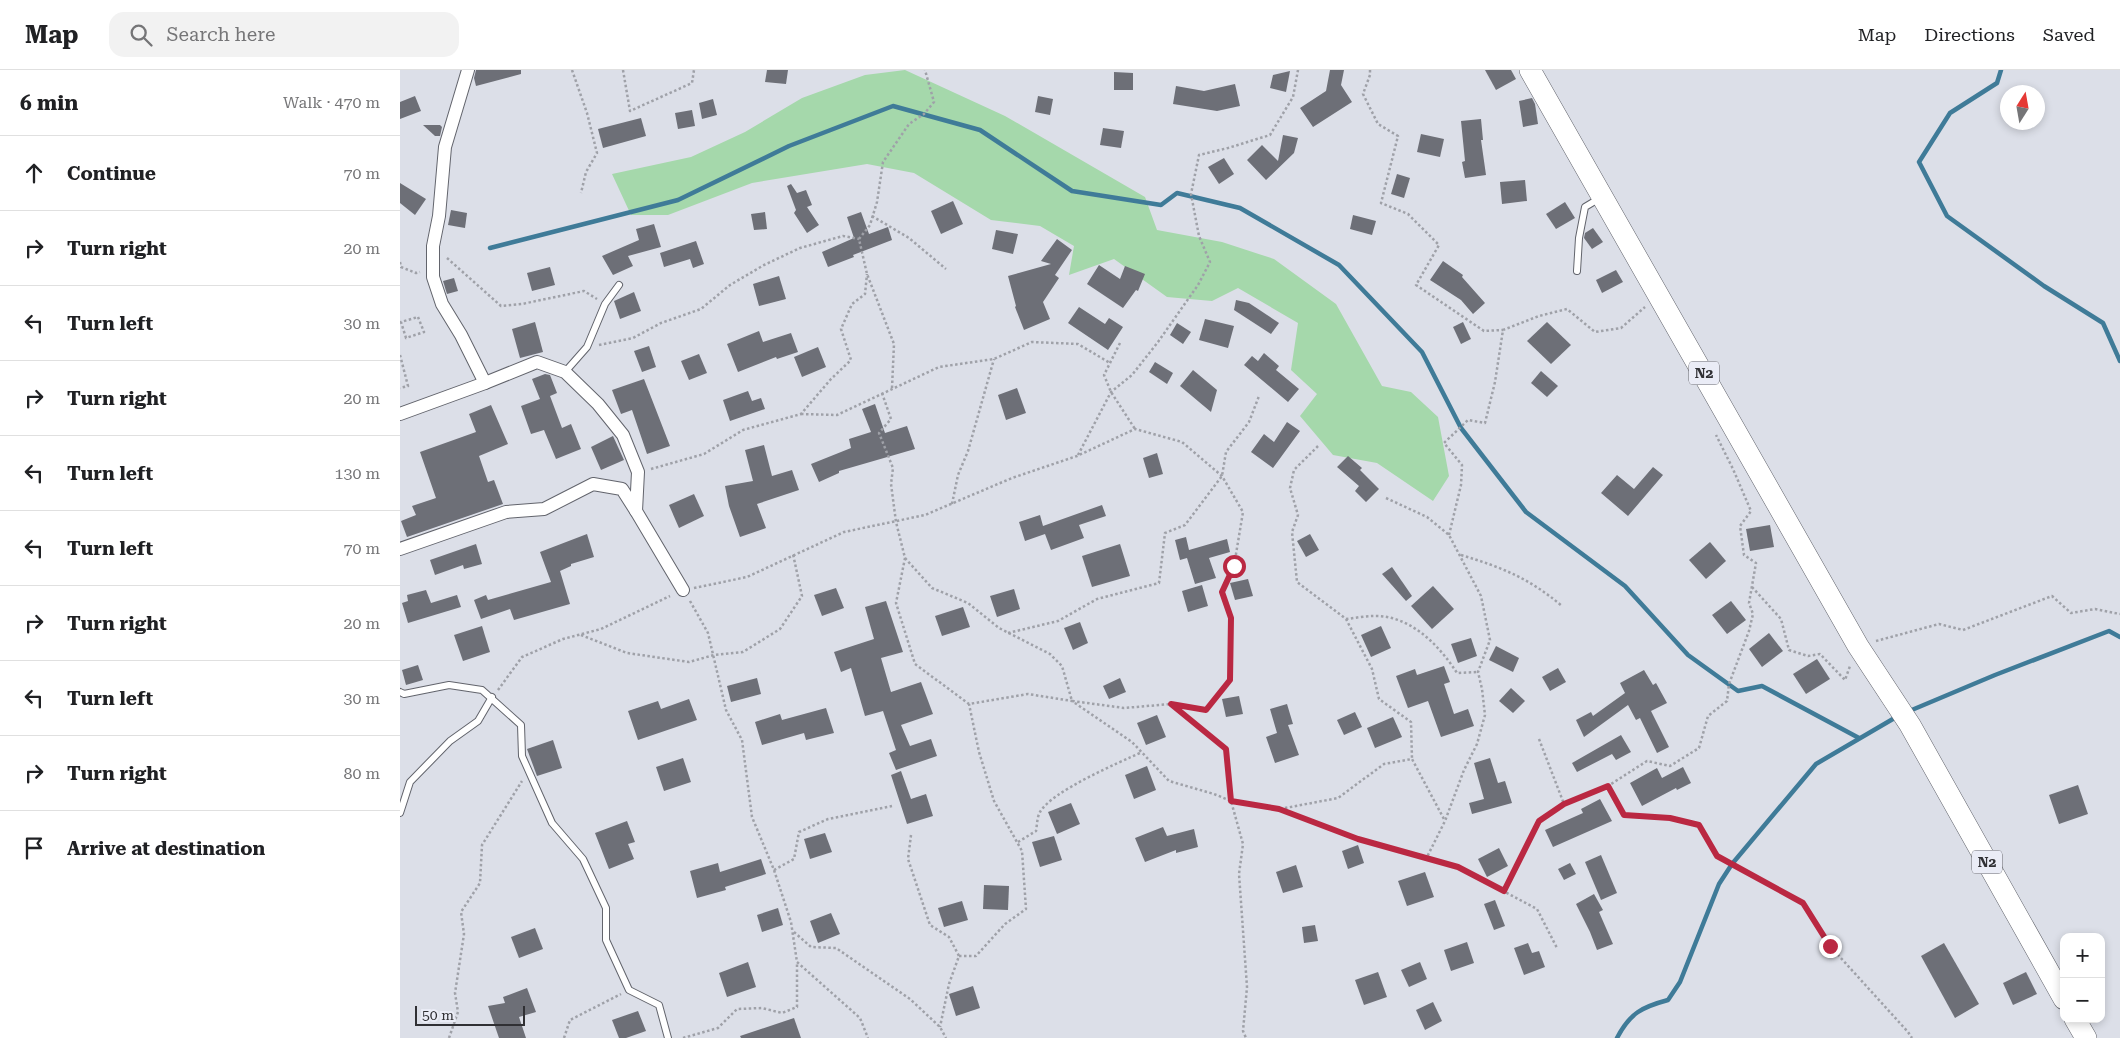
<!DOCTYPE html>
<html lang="en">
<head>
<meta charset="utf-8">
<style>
  body { margin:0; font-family:"Roboto Serif",serif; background:#f2f2f2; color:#202124 }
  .controls { position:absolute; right:15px; bottom:15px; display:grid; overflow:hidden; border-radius:10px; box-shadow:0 2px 8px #0003 }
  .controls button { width:45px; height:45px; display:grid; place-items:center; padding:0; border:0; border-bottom:1px solid #e0e0e0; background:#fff; color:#202124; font:25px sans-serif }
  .compass { position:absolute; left:1600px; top:15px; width:45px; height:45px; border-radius:50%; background:#fff; box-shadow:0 2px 8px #0003; rotate:11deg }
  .scale { position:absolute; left:15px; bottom:12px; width:110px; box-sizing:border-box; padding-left:5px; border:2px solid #303034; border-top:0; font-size:14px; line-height:18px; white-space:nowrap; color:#303034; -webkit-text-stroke:4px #eaecf6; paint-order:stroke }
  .stop { position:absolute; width:15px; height:15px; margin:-11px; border:4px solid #ba2842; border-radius:50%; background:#fff }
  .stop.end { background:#ba2842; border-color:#fff; box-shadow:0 1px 5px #0008 }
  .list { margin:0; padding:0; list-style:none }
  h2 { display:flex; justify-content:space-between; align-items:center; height:65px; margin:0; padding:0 20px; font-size:21px }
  h2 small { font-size:16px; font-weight:400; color:#757577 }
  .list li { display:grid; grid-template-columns:32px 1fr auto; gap:15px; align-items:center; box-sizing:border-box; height:75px; padding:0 20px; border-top:1px solid #e0e0e0 }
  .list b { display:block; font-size:19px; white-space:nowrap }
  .list em { font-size:16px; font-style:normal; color:#757577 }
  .icon { flex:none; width:28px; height:28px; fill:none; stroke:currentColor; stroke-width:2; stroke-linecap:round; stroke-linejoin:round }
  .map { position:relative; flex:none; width:1720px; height:968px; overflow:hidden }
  header { display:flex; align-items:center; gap:30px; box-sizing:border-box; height:70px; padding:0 25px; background:#fff; border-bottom:1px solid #e0e0e0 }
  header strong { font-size:24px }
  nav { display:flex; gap:28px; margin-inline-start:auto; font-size:18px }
  .search { width:350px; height:45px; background:#f2f2f2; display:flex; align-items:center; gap:12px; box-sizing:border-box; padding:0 18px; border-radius:15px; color:#757577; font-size:19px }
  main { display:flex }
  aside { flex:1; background:#fff }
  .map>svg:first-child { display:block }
  .green { fill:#a5d8ab }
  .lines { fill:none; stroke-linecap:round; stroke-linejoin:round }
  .stream { stroke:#3f7b98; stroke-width:4.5 }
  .building { fill:#6d6f77 }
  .service-casing { stroke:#62646c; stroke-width:8 }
  .minor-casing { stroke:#62646c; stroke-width:14 }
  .trunk-casing { stroke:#62646c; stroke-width:22 }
  .path { stroke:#9fa1a8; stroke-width:2.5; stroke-dasharray:2.5 2.5; stroke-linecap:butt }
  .service { stroke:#fff; stroke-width:6 }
  .minor { stroke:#fff; stroke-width:12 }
  .trunk { stroke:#fff; stroke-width:21 }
  .route { stroke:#ba2842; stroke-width:6 }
  .labels { text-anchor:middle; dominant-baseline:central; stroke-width:5; stroke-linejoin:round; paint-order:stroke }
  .shield { fill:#eaecf6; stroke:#68686e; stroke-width:1 }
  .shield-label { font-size:14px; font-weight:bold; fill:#303034 }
</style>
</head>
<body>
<header>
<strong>Map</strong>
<div class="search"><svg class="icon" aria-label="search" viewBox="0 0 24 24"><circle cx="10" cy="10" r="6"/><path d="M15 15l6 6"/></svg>Search here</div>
<nav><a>Map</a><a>Directions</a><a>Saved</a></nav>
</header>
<main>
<aside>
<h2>6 min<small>Walk · 470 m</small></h2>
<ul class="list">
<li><svg class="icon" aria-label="ahead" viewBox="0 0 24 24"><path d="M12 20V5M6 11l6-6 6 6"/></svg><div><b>Continue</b></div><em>70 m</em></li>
<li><svg class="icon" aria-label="right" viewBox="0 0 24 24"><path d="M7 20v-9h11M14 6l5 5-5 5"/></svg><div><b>Turn right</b></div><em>20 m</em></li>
<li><svg class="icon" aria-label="left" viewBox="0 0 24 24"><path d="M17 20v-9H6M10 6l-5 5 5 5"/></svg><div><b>Turn left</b></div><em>30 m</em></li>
<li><svg class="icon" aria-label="right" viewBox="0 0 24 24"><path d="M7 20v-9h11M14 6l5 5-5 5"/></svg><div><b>Turn right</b></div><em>20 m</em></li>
<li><svg class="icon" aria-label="left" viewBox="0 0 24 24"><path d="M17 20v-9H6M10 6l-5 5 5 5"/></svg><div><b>Turn left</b></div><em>130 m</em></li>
<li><svg class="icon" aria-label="left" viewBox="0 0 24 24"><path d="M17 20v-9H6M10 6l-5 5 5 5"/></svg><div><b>Turn left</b></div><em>70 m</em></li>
<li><svg class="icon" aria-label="right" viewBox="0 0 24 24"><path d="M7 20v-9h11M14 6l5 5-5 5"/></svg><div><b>Turn right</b></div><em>20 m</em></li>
<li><svg class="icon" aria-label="left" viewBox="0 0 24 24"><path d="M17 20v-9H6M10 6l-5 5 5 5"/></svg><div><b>Turn left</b></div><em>30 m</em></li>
<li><svg class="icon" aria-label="right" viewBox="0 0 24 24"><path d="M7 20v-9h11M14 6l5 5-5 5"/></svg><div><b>Turn right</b></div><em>80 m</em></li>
<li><svg class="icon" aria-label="arrive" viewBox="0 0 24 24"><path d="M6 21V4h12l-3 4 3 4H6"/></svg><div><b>Arrive at destination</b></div></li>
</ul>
</aside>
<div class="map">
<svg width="1720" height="968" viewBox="0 0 1720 968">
  <rect width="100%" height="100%" fill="#dcdfe8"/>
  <path class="green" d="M505,0L605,46L745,127L757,160L822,172L874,189L936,234L982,316L1011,322L1038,347L1049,406L1033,431L977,393L933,385L900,346L917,324L891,300L898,253L838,218L812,231L767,227L714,189L669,205L674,176L640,156L591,150L514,103L467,94L352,113L268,145H231L212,104L291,87L345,62L402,28L465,5Z"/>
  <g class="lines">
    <g class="stream">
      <path d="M1601,0L1597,13L1550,43L1519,92L1547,146L1644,216L1703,253L1720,291"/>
      <path d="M90,178L278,130L389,76L493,36L580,60L672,121L761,135L777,123L840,138L939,195L1022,282L1061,358L1126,442L1225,516L1288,585L1338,621L1362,616L1459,668"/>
      <path d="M1507,642L1595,605L1709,561L1720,567"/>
      <path d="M1217,968C1230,943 1242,937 1268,930L1280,912L1319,814L1332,794L1416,694L1498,646"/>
    </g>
  </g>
  <g class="building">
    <path d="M76,0H121V4L76,16L74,8Z"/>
    <path d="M367,0H388L386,14L365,12Z"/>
    <path d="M930,0H944L941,15L952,32L913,57L900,38L926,21Z"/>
    <path d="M1085,0H1111L1116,9L1096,20Z"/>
    <path d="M890,1L886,22L870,18L873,5Z"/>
    <path d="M714,2L733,3V20H714Z"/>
    <path d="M835,14L840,36L817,41L773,34L776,16L804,21Z"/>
    <path d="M15,26L21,41L0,49V32Z"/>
    <path d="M638,26L653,29L650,45L635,42Z"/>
    <path d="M1132,28L1135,34L1138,54L1123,57L1119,31Z"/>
    <path d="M313,29L317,45L302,49L299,33Z"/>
    <path d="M292,40L295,56L278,59L275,43Z"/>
    <path d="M241,48L246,66L203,78L198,59Z"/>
    <path d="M1081,49L1083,70H1081L1086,105L1065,108L1062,92L1065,91L1061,51Z"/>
    <path d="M23,55H40L42,57L40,66H35Z"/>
    <path d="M703,58L724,61L721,78L700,75Z"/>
    <path d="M1021,64L1044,69L1040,87L1017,82Z"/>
    <path d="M883,65L898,68L894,83L866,110L847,90L862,75L878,91Z"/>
    <path d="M824,88L834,104L819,114L808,97Z"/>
    <path d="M997,104L1010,108L1004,128L991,124Z"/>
    <path d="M1125,110L1127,131L1102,134L1100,112Z"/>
    <path d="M0,113L26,129L15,145L0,133Z"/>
    <path d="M391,114L397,123L406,120L412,135L407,137L419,155L407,163L394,143L396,140L387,116Z"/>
    <path d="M553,131L563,154L541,164L531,141Z"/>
    <path d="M1165,132L1175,148L1156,159L1146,144Z"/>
    <path d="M51,140L67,143L65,158L48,155Z"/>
    <path d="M365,142L367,159L354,160L351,144Z"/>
    <path d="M461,142L469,164L488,157L492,170L453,185L454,187L428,197L422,182L454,168L447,147Z"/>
    <path d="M953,145L976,151L972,165L950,159Z"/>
    <path d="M254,154L261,177L228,186L233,196L213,205L202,186L239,170L236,159Z"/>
    <path d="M1193,158L1203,172L1192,179L1184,168L1185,163Z"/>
    <path d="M596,160L618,164L613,184L592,179Z"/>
    <path d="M657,169L672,180L655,205L659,208L643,232L650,249L624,260L615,237L616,236L608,206L651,194L641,191Z"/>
    <path d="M296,171L304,194L293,198L290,189L264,197L260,183Z"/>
    <path d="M1043,191L1063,205L1062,207L1085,233L1073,244L1061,230L1030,210Z"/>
    <path d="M699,195L720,209L725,196L745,204L738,221L736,220L723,238L687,214Z"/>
    <path d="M150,197L155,215L132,221L127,203Z"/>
    <path d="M1216,200L1223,212L1202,223L1196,210Z"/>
    <path d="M379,206L386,229L359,236L353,214Z"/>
    <path d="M54,208L58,221L47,224L43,211Z"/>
    <path d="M234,222L241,241L220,249L214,231Z"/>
    <path d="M836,230L849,233L879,253L871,264L834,240Z"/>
    <path d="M679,237L705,254L709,248L723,257L708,280L668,253Z"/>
    <path d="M805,249L834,256L828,278L799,270Z"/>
    <path d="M135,252L143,282L120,288L112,259Z"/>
    <path d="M1063,252L1071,269L1061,274L1053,257Z"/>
    <path d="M1147,252L1171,275L1151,294L1127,271Z"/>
    <path d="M777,253L791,262L783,274L770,265Z"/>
    <path d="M359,261L363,272L391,263L398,282L377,289L376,287L338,302L327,274Z"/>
    <path d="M249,276L256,297L242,302L234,281Z"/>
    <path d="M418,277L426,297L402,307L394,287Z"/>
    <path d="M864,283L879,296L876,300L899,319L888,332L844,295L852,286L858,291Z"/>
    <path d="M299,284L307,303L289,310L281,291Z"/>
    <path d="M755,292L773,303L767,314L749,302Z"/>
    <path d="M793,300L817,320L811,342L780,316Z"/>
    <path d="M1141,301L1158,316L1147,327L1131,313Z"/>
    <path d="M145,304L150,305L157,323L150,326L162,358L171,354L181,379L156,389L144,360L131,364L121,336L140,329L132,309Z"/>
    <path d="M244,309L270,376L247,384L232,340L221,344L212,320Z"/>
    <path d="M617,318L626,343L606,350L598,325Z"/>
    <path d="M348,321L352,331L361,328L365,339L330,351L323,330Z"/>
    <path d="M475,334L485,363L507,356L515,379L439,401V403L419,412L411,394L451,378L449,369L471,362L462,339Z"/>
    <path d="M91,335L108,374L79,386L88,412L94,410L103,434L7,467L1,451L16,445L12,436L36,428L20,382L76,362L69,344Z"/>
    <path d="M887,352L900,361L873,398L851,382L864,364L874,372Z"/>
    <path d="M213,366L224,390L201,400L191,377Z"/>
    <path d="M364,375L372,406L392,400L399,420L357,434L366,458L340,467L329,436L325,416L353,411L345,380Z"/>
    <path d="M757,383L763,404L749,408L743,388Z"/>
    <path d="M948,386L962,398L960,400L979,419L966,432L955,421L959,416L937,397Z"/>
    <path d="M1253,397L1263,405L1228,446L1201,423L1217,405L1234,419Z"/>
    <path d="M294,424L304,446L279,458L269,435Z"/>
    <path d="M702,435L706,446L679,455L684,468L651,480L645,464L625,471L619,452L640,445L643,456Z"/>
    <path d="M1370,455L1374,477L1350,481L1346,459Z"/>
    <path d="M187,464L194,487L171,494V496L160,501L170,534L114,550L110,539L81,549L74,530L86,525L88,530L151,512L140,482Z"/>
    <path d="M910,464L919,480L906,487L897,471Z"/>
    <path d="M786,467L789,480L827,469L830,482L809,488L816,508L795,514L787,488L780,490L775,470Z"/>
    <path d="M1310,472L1326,491L1306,509L1289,490Z"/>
    <path d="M76,474L82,494L64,499L63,495L35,505L30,490Z"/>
    <path d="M720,474L730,506L692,517L682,486Z"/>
    <path d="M992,497L1012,526L1006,531L982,504Z"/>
    <path d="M848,509L853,526L835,530L830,513Z"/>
    <path d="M802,515L808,536L788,542L782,521Z"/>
    <path d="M1033,516L1054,539L1032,559L1011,536Z"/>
    <path d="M436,518L444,538L422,546L414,525Z"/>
    <path d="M614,519L620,539L597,547L590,526Z"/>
    <path d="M26,520L31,533L57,525L61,537L8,553L2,533L8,531L7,525Z"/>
    <path d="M486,531L503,582L481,588L491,622L521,612L533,644L501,655L510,676L531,669L537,686L496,700L489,683L496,680L483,641L465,646L451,598L441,602L434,582L474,569L465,537Z"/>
    <path d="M1331,531L1346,550L1327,564L1312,545Z"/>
    <path d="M563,537L570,557L542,566L535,546Z"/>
    <path d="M680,552L688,573L673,580L664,558Z"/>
    <path d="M82,556L90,582L63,591L54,565Z"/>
    <path d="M981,556L991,578L971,587L961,565Z"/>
    <path d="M1369,563L1383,581L1362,597L1349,579Z"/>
    <path d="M1071,568L1077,586L1058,593L1051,574Z"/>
    <path d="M1096,576L1119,588L1113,602L1089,590Z"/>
    <path d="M1417,589L1430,609L1406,624L1393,604Z"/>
    <path d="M18,595L23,610L6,615L2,600Z"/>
    <path d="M1044,596L1050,612L1044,614L1054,644L1068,639L1074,656L1041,667L1028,631L1008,638L996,606L1015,599L1017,605Z"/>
    <path d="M1158,598L1166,612L1150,621L1142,607Z"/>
    <path d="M1244,600L1253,615L1256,613L1267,633L1251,641L1269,677L1257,683L1240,648L1236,650L1228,635L1184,667L1176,650L1191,642L1193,646L1225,623L1220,613Z"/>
    <path d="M357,608L361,624L331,632L327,616Z"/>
    <path d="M720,608L726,622L709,629L703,616Z"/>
    <path d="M1111,618L1125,631L1113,643L1099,631Z"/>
    <path d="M839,626L843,644L826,647L822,629Z"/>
    <path d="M289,629L297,650L238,670L228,641L258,631L261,639Z"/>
    <path d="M887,634L893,654L888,655L899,685L875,693L866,667L877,663L870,639Z"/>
    <path d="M426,638L434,663L406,670L404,663L362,675L355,652L380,644L382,650Z"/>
    <path d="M955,642L962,657L944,665L937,650Z"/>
    <path d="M757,645L766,667L746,675L737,653Z"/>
    <path d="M993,647L1002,667L975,678L967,658Z"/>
    <path d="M1221,665L1231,682L1216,690L1212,684L1177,702L1172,693Z"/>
    <path d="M153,670L162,698L137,706L127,679Z"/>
    <path d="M283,688L291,712L264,721L256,697Z"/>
    <path d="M1090,688L1098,713L1105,711L1112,733L1072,744L1069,733L1084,729L1074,693Z"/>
    <path d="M747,696L756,720L734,729L725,705Z"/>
    <path d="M1283,697L1291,713L1277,720L1276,718L1242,736L1230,713L1257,698L1262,708Z"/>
    <path d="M501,701L511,729L526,724L533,746L507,754L491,705Z"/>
    <path d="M1678,715L1688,744L1659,754L1649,725Z"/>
    <path d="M1200,729L1212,751L1153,777L1145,760L1183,743L1181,739Z"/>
    <path d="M671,733L680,754L657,764L648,742Z"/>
    <path d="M227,751L235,772L228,774L234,789L209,799L195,763Z"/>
    <path d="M763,757L767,766L794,759L798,777L776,783V780L745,792L735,768Z"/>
    <path d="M425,763L432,782L410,789L404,769Z"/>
    <path d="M654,766L662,790L640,797L632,772Z"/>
    <path d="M958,775L964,793L948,799L942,781Z"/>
    <path d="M1099,778L1108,796L1087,807L1078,789Z"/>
    <path d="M1201,785L1217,823L1201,830L1185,792Z"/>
    <path d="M361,789L366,804L325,817L326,820L297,828L290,801L318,793L320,802Z"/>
    <path d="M1170,793L1176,804L1164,810L1158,799Z"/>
    <path d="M896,795L903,817L883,823L876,802Z"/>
    <path d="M1025,802L1034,827L1007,836L998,811Z"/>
    <path d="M584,815L609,816L608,840L583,839Z"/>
    <path d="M1194,824L1203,840L1199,842L1213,874L1197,880L1190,862L1176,834Z"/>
    <path d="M1095,830L1105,856L1094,860L1084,834Z"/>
    <path d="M562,831L568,850L544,857L538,838Z"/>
    <path d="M378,838L383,855L362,862L357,845Z"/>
    <path d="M431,843L440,864L418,873L410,851Z"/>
    <path d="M915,855L918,871L904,873L902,857Z"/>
    <path d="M135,858L143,879L119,888L111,867Z"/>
    <path d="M1067,872L1074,893L1051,901L1044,880Z"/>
    <path d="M1128,873L1132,883L1139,881L1145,897L1124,905L1114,878Z"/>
    <path d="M1544,873L1579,934L1555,948L1521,886Z"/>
    <path d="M348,892L356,917L327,927L319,903Z"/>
    <path d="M1020,892L1027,909L1009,917L1001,900Z"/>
    <path d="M978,902L987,927L964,935L955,910Z"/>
    <path d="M1626,902L1637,924L1613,935L1603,913Z"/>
    <path d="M573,916L580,938L556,946L549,924Z"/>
    <path d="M127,918L136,942L119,947L126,968H99L88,936L105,933L103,927Z"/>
    <path d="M1033,932L1042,951L1025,960L1016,940Z"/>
    <path d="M238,941L246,961L226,968H219L212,950Z"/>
    <path d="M394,948L401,968H341L340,966Z"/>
  </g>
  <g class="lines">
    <g class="service-casing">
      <g id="service">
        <path d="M1177,201L1179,168L1185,137L1200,128"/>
        <path d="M165,302L187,277L205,234L219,215"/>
        <path d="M0,622L4,624L49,615L82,620L121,655L122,686L152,753L183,789L206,838V870L229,920L259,935L268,968"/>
        <path d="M0,743L10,712L50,671L78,651L92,627"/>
      </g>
    </g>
    <g class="minor-casing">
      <g id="minor">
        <path d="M68,0L45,77L39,146L33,176V207L42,234L61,265L85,313"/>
        <path d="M0,344L85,313L137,292L165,302L198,334L223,365L238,402L236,441L283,520"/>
        <path d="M0,479L106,442L144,439L193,414L222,419L236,441"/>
      </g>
    </g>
    <g class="trunk-casing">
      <g id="trunk">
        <path d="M1130,0L1458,576L1510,655L1664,929"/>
        <path d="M1675,949L1686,968"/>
      </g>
    </g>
    <g class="path">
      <path d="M172,0L187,43L197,83L186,102L181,123"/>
      <path d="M223,0L230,41L292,13L294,0"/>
      <path d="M970,0V5L963,24L978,54L998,66L981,133L1008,144L1039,175L1016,215L1084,261L1103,260"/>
      <path d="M472,146L509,168L546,199"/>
      <path d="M47,188L101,236L122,234L184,221L197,229"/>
      <path d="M0,192L1,197L16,203L20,202"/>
      <path d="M18,247L24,262L6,268L1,252Z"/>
      <path d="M720,273L704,305L711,322L735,359"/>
      <path d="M199,275L233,268L261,253L301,239L330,215L364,195L400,178L443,166L459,169"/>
      <path d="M0,285L8,316L0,318"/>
      <path d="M492,318L494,274L467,204L459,169L470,155L477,132L483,92L509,54L524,44L534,32L525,0"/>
      <path d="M482,323L491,349L479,363L493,398L491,414L496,452L505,488L496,533L515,594L569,634L628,624L672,631L732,672L769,711L814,724L831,731L879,739L958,769L1058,797L1137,839L1157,878"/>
      <path d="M401,344L437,345L539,297L594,289L632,272L678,274L710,293"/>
      <path d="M918,376L894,400L890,418L898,445L892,462L897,512L946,549L972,599L979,629L1011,652L1012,689"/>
      <path d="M678,385L711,322L732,305L758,272L798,215L810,192L799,166L791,124L799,85L828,78L870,65L893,27L898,0"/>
      <path d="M251,399L304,384L343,360L401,344L431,309L451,290L441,259L452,234L465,224L467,204"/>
      <path d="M986,428L1027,447L1049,465L1081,526L1090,570L1078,602L1082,619L1085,645L1077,674L1064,700L1045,751L1026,789"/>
      <path d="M552,434L558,405L568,381L594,289"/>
      <path d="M1049,465L1061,415L1062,395L1044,373L1068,350L1085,353L1095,312L1103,260L1139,246L1167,239L1195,262L1221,258L1245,237"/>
      <path d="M1061,485C1101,497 1129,508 1162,536"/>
      <path d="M505,488L532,518L568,533L599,558L650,584L662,596L672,631L724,638L771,634L827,679L831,731L843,774L839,804L847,917L843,961L846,968"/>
      <path d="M1352,517L1381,549L1389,580L1408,586L1420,584L1445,610L1450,596"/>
      <path d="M294,518L347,507L444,462L525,445L612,408L677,386L735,359L782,372L822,406L843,442L834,496L822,522L831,548L830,610L806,641L771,634"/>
      <path d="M290,531L308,563L326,640L342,670L352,747L374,800L391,852L397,892L460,948L468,968"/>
      <path d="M946,549C955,548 965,546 974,546C1010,545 1039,575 1057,603L1077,602"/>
      <path d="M608,563L658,551L697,529L759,513L765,463L785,455L822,406L826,382L849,352L859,326"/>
      <path d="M181,565L227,583L289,592L314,585L343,582L380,559L402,526L393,484"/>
      <path d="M1476,571L1539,554L1563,560L1652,526L1671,543L1695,539L1720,544"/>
      <path d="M98,620L122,587L163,569L201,559L270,526"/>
      <path d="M1139,669L1164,734"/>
      <path d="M1208,716L1224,745L1270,748L1299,755L1317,786L1403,833L1430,876L1508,962L1512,968"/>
      <path d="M880,739L938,728L984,694L1012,689L1045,751"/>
      <path d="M511,765L508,789L530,855L549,867L559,886L549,914L540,957"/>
      <path d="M618,772L636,761C637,756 637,747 640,742C652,721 718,693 742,682"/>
      <path d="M374,800L394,789L399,762L428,749L492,736"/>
      <path d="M1104,821L1139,751L1164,734L1208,716L1247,691L1270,696L1299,678L1308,646L1327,631L1329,614L1349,561L1353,544L1349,533L1356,493L1344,485L1340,456L1351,441L1333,399L1316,365"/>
      <path d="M394,862L411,877L436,878L510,929L540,957L546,968"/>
      <path d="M559,886H576L605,854L626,839L622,781L594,731L579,682L569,634"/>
      <path d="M49,968L58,942L55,923L64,864L61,842L80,813L82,775L122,711"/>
      <path d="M164,968L170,950L221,924"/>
      <path d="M283,968L318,958L337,939L362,938L382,943L397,937V893"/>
    </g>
    <use href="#service" class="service"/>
    <use href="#minor" class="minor"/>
    <use href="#trunk" class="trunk"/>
  </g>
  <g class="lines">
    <path class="route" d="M834,496L822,522L831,548L830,610L806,640L771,634L826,679L831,731L879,739L958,769L1058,797L1104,821L1139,751L1164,734L1208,716L1224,745L1270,748L1299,755L1317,786L1403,833L1430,876"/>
  </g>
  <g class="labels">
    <g class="shield">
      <rect x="1289" y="291.5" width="30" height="23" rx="4"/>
      <rect x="1572" y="780.5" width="30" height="23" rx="4"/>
    </g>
    <g class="shield-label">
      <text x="1304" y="303">N2</text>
      <text x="1587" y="792">N2</text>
    </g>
  </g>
</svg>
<div class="controls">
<button>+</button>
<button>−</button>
</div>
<svg class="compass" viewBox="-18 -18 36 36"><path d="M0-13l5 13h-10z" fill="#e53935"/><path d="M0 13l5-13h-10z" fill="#757577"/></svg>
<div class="scale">50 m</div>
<div class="stop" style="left:834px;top:496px"></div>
<div class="stop end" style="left:1430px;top:876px"></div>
</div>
</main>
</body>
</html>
